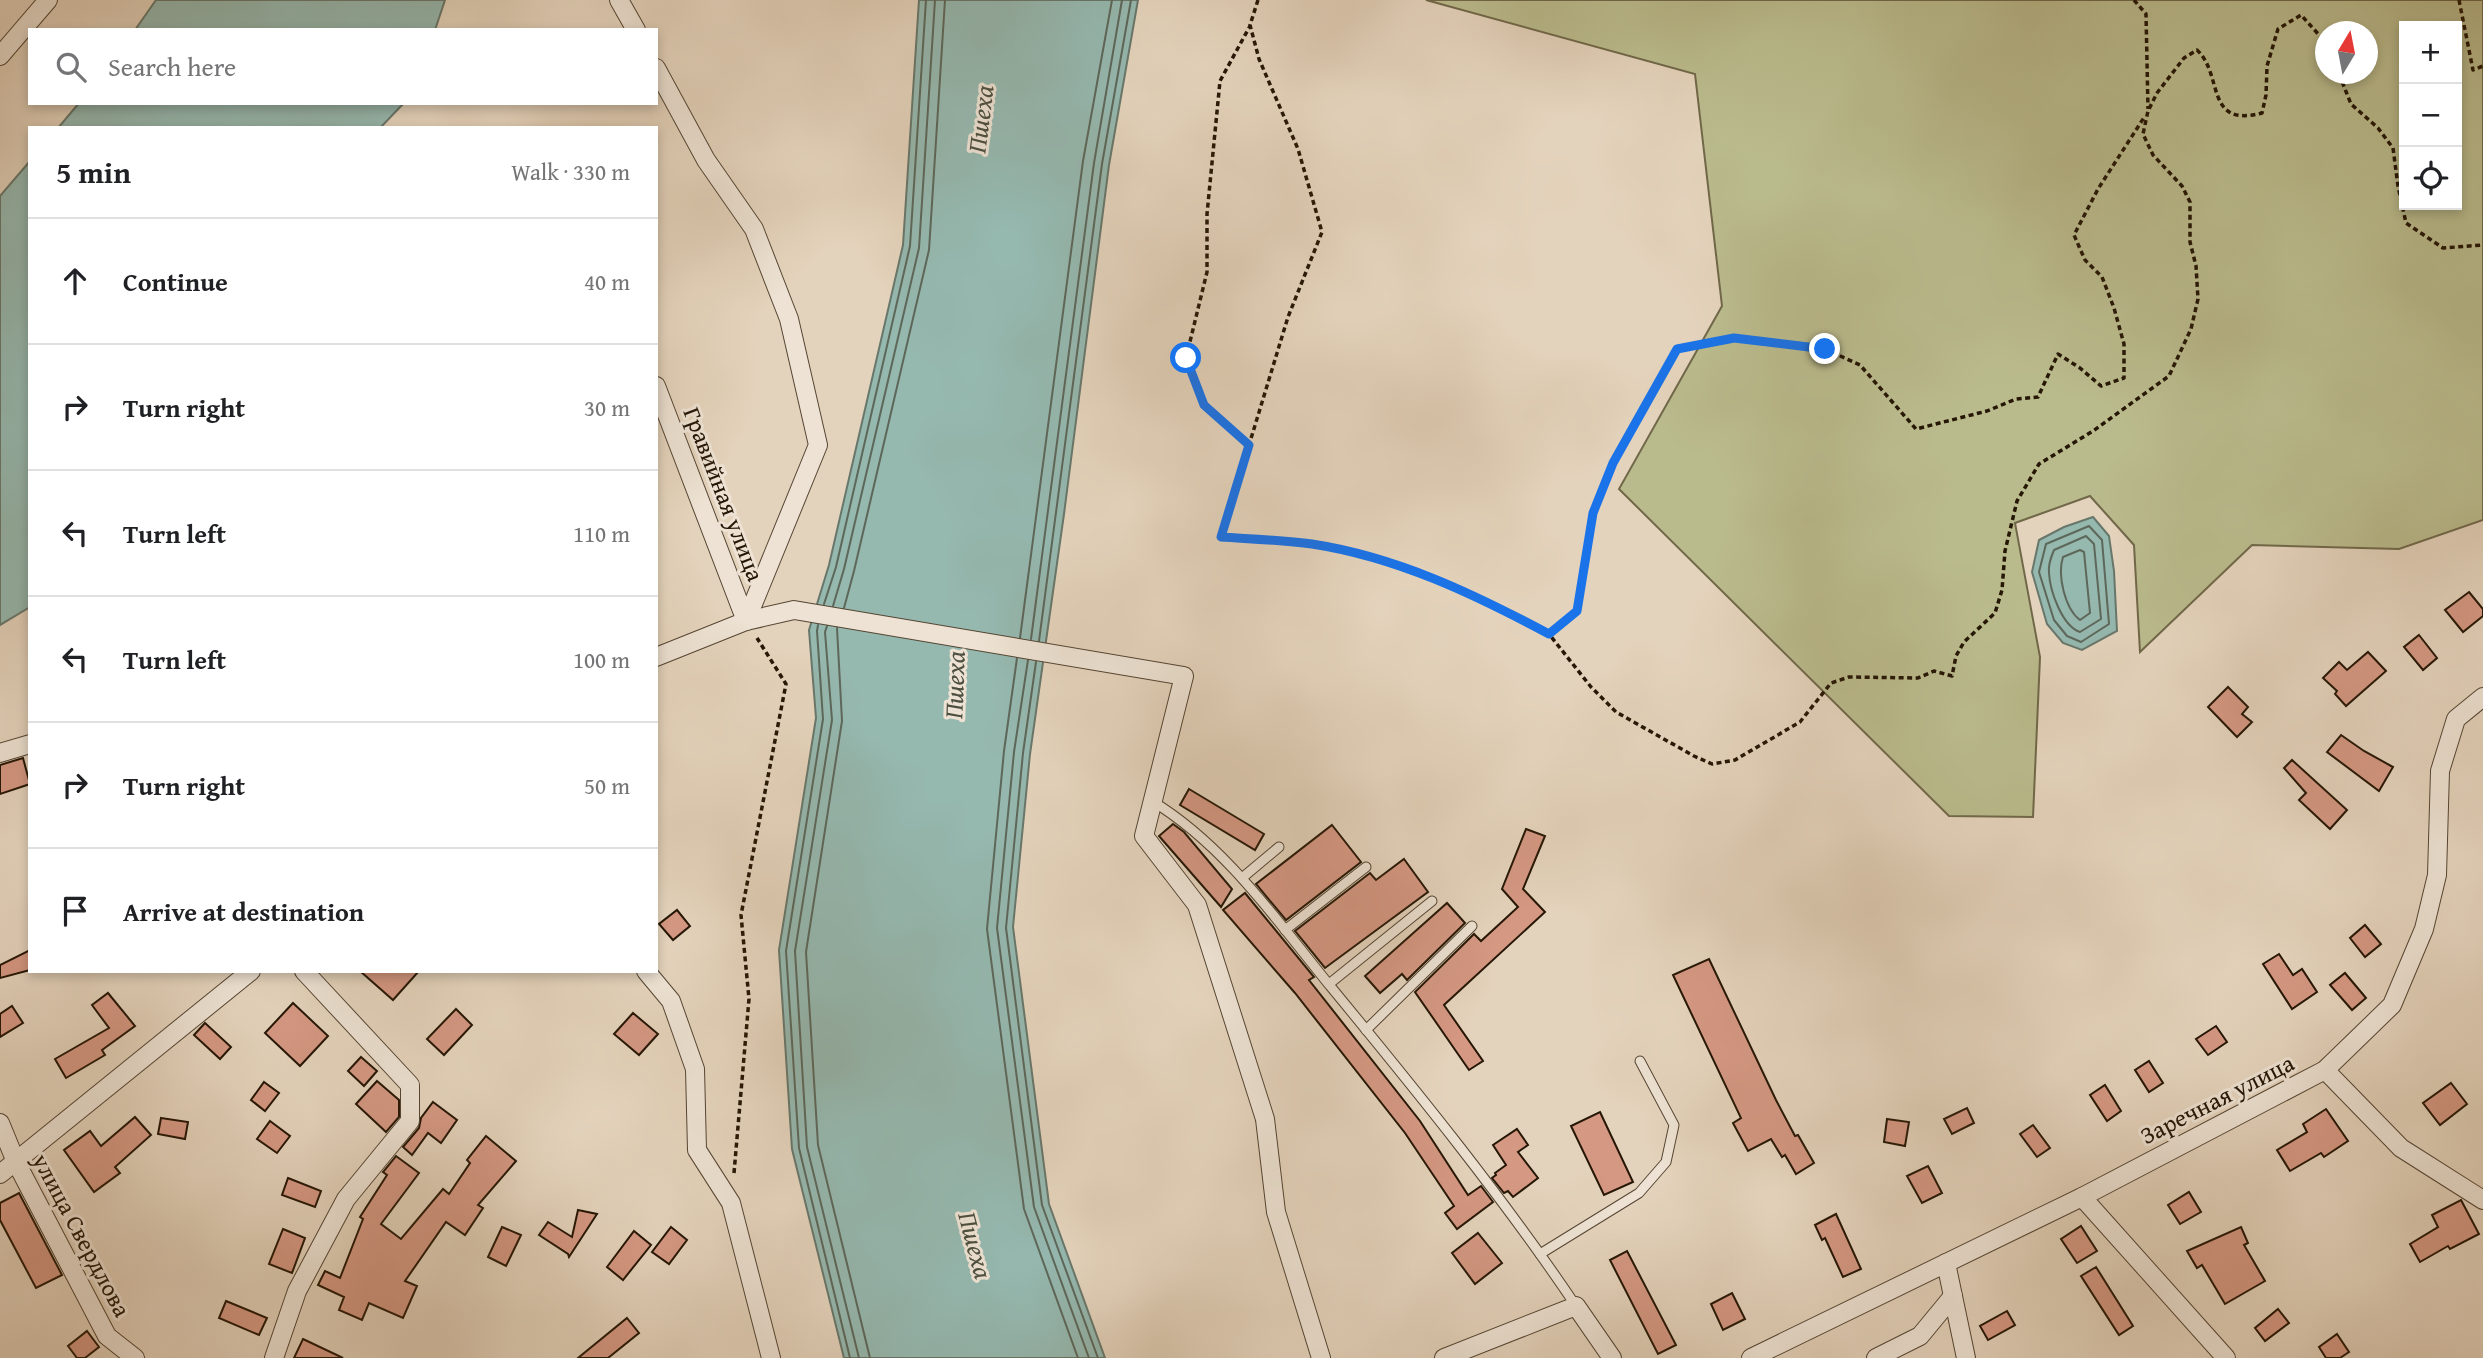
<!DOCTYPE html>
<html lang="en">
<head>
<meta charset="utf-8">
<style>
  body { margin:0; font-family:"Gentium Book Plus",serif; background:#f2f2f2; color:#202124 }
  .controls { position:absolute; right:21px; top:21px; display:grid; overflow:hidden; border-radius:0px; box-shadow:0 4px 10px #0003 }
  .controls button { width:63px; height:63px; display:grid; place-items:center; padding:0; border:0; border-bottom:2px solid #e0e0e0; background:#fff; color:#202124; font:35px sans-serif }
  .compass { position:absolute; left:2315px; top:21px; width:63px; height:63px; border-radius:50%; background:#fff; box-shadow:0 4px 10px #0003; rotate:10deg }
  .stop { position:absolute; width:21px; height:21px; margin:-16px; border:5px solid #1a73e8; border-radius:50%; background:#fff }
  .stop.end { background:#1a73e8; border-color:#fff; box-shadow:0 2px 7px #0008 }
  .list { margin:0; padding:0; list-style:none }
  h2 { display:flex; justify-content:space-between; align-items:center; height:91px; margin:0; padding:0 28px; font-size:30px }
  h2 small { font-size:23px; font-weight:400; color:#757577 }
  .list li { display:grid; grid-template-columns:46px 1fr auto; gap:21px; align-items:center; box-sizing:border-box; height:126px; padding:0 28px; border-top:2px solid #e0e0e0 }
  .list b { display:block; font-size:26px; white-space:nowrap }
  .list em { font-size:23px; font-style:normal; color:#757577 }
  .icon { flex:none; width:38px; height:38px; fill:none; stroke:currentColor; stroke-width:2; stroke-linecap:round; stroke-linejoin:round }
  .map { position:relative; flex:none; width:2483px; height:1358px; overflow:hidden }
  .search { position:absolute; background:#fff; box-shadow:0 4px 10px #0003; left:28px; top:28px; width:630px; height:77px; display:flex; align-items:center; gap:18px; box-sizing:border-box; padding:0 24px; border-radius:0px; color:#757577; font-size:26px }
  .panel { position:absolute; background:#fff; box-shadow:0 4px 10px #0003; left:28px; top:126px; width:630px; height:847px; border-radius:0px }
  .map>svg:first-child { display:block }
  .green { fill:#babb8d; stroke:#706849; stroke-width:2; fill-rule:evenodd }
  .water { fill:#95b8af; stroke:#68776b; stroke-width:2 }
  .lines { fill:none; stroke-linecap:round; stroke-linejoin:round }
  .shore { stroke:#5d675a; stroke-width:2 }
  .building { fill:#d59883; stroke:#251605; stroke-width:2 }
  .lane-casing { stroke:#554533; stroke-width:11 }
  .street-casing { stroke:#554533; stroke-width:20 }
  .path { stroke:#251605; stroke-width:3.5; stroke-dasharray:5 3.5; stroke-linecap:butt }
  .lane { stroke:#ede2d3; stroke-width:9 }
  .street { stroke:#ede2d3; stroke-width:18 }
  .route { stroke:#1a73e8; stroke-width:9 }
  .labels { text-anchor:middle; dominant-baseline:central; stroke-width:6; stroke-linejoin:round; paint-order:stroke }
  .street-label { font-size:24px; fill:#251605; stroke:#ede2d3 }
  .water-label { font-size:26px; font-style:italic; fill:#4c4f40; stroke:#ede2d3 }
</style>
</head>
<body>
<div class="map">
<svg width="2483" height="1358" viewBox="0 0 2483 1358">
  <rect width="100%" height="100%" fill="#e4d3bc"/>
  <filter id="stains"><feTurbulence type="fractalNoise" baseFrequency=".00286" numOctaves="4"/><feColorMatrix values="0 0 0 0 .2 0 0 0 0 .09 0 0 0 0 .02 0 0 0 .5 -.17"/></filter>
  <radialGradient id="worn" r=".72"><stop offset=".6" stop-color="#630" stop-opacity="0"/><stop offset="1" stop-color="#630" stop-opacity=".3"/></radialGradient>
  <path class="green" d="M1426,0H2483V520L2399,549L2252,545L2140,652L2134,545L2090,496L2015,523L2040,657L2033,817L1949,816L1619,489L1722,306L1695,74ZM2404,26H2457V205H2404ZM2326,32H2368V74H2326Z"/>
  <g class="water">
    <path d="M156,0H445L435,30H135Z"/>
    <path d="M919,0H1138L1109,165L1064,514L1030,754L1013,927L1049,1204L1105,1358H844L792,1149L779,950L816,718L809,630L829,565L903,245Z"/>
    <path d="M79,103H404L380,128H58Z"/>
    <path d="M30,161V607L0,625V196Z"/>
    <path d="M2093,517L2109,536L2114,571L2117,631L2082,650L2063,643L2047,624L2032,572L2039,540L2064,527Z"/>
  </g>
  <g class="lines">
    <g class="shore">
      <path d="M2089,526L2102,540L2109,624L2081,642L2067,636L2054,620L2039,572L2046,544Z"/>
      <path d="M2086,536L2094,544L2101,619L2080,632C2062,626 2050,591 2049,573C2048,566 2051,557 2054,550Z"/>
      <path d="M2080,550L2084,552L2090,613L2080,620C2065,609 2057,575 2063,557Z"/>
      <path d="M824,604L836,567L910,246L926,0"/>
      <path d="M833,606L844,569L919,248L935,0"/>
      <path d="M844,608L854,571L929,250L945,0"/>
      <path d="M818,625L817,631L823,719L786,951L799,1148L850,1358"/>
      <path d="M827,626L825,632L832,720L795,951L807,1147L859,1358"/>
      <path d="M837,628L842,721L806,952L818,1145L870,1358"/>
      <path d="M1020,638L1083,161L1112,0"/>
      <path d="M1031,639L1094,163L1122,0"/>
      <path d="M1039,641L1102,164L1131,0"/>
      <path d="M1017,658L1004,751L987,929L1024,1209L1078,1358"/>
      <path d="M1028,660L1014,752L997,928L1034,1207L1089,1358"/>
      <path d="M1036,662L1023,753L1006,928L1042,1205L1098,1358"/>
    </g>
  </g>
  <g class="building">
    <path d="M2469,592L2483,609V616L2463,632L2445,610Z"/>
    <path d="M2419,635L2437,658L2423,670L2404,647Z"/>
    <path d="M2368,652L2386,671L2346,706L2335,694L2337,691L2323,678L2339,662L2347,670Z"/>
    <path d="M2228,687L2248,707L2242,714L2252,722L2237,737L2208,707Z"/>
    <path d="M2341,735L2364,751L2393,767L2379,791L2327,752Z"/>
    <path d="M23,758L30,784L0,794V765Z"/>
    <path d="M2292,760L2347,810L2330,829L2299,800L2306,793L2284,768Z"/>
    <path d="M1189,789L1264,834L1255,850L1180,805Z"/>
    <path d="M1173,824L1184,832L1232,889L1221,907L1159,836Z"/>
    <path d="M1332,825L1361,862L1286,920L1256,884Z"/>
    <path d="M1526,829L1545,836L1523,889L1545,912L1444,1005L1483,1061L1469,1070L1415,992L1474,934L1481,941L1518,907L1502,889Z"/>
    <path d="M1404,859L1428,892L1325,968L1295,931L1370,873L1376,880Z"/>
    <path d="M1245,893L1314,977L1309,980L1420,1121L1468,1195L1481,1186L1493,1202L1457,1229L1445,1213L1454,1206L1405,1133L1295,993L1223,910Z"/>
    <path d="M1447,903L1465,923L1407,980L1402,974L1380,993L1365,976Z"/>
    <path d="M677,910L690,926L673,940L659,924Z"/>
    <path d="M2365,925L2381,944L2365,957L2350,938Z"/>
    <path d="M30,950V970L0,978V965Z"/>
    <path d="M2279,954L2293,975L2302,969L2317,992L2292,1009L2263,964Z"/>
    <path d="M1709,959L1776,1100L1795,1136L1798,1135L1814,1163L1796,1174L1785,1155L1782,1157L1771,1139L1748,1151L1733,1123L1741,1118L1673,975Z"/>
    <path d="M360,971H419L393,1000Z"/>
    <path d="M2345,973L2366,998L2352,1010L2330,985Z"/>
    <path d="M108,993L135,1026L102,1050L105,1055L66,1078L55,1059L109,1028L92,1005Z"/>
    <path d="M293,1003L328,1036L300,1066L265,1033Z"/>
    <path d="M12,1006L23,1023L0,1037V1014Z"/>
    <path d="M456,1009L472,1025L444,1055L427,1039Z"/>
    <path d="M633,1013L658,1034L639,1055L614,1034Z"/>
    <path d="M205,1023L231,1047L220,1059L194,1035Z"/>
    <path d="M2216,1026L2227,1042L2208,1055L2196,1039Z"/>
    <path d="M361,1057L377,1071L364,1086L348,1071Z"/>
    <path d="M2149,1061L2163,1083L2149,1092L2135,1070Z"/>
    <path d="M377,1081L399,1100V1117L386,1132L356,1104Z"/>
    <path d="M264,1082L279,1093L265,1111L251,1100Z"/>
    <path d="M2451,1083L2467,1104L2440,1125L2423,1103Z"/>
    <path d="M2105,1085L2121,1111L2107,1121L2090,1095Z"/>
    <path d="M433,1102L457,1120L441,1143L428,1133L412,1155L403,1147L419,1128L421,1118Z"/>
    <path d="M1967,1108L1974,1123L1952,1134L1944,1119Z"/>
    <path d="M2326,1109L2348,1141L2324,1157L2321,1153L2290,1171L2277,1150L2307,1132L2303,1124Z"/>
    <path d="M1600,1112L1633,1182L1604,1195L1571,1126Z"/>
    <path d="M135,1117L151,1135L115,1167L120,1173L94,1192L64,1150L90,1131L101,1146Z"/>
    <path d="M161,1118L188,1122L185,1139L158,1134Z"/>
    <path d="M1887,1119L1909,1122L1905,1146L1884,1142Z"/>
    <path d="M270,1121L290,1136L277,1153L257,1139Z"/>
    <path d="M2033,1125L2050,1148L2037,1157L2020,1134Z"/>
    <path d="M1517,1129L1528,1145L1518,1152L1538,1178L1513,1197L1508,1191L1504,1193L1492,1178L1496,1175L1495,1173L1506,1165L1493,1145Z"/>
    <path d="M486,1136L516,1161L478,1205L483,1208L465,1235L446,1222L405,1281L417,1286L403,1318L369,1303L362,1320L339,1310L344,1297L318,1285L325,1271L340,1278L363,1219L360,1217L387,1175L383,1172L396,1156L419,1173L381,1224L401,1239L443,1189L449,1194L470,1163L467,1160Z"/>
    <path d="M1928,1166L1942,1193L1922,1203L1907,1176Z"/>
    <path d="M288,1178L321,1191L315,1207L282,1195Z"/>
    <path d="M2189,1192L2201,1212L2180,1224L2168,1205Z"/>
    <path d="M19,1193L62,1275L36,1288L0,1220V1203Z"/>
    <path d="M2461,1200L2479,1234L2450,1249L2448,1246L2420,1262L2410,1244L2438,1227L2432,1215Z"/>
    <path d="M578,1210L597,1214L569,1257L568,1254L539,1235L548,1222L572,1237Z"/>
    <path d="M1836,1214L1861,1269L1843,1277L1825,1238L1822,1240L1815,1225Z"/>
    <path d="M2081,1226L2097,1251L2077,1263L2061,1239Z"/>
    <path d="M502,1227L521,1235L506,1266L488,1257Z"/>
    <path d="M671,1227L687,1240L669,1264L652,1252Z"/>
    <path d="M2241,1227L2248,1243L2244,1245L2265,1281L2225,1304L2202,1265L2197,1268L2187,1251Z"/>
    <path d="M283,1229L305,1238L292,1273L269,1264Z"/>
    <path d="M634,1231L651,1245L623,1280L607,1267Z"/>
    <path d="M1478,1233L1502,1263L1475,1284L1452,1253Z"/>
    <path d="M1627,1251L1676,1345L1658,1354L1610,1260Z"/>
    <path d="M2096,1267L2133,1326L2119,1335L2081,1276Z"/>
    <path d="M1732,1293L1745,1319L1723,1330L1711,1304Z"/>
    <path d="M226,1301L267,1318L259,1335L219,1318Z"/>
    <path d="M2278,1309L2289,1323L2265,1341L2255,1328Z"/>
    <path d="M2007,1311L2015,1325L1988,1340L1980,1326Z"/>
    <path d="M627,1318L639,1333L608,1358H578Z"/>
    <path d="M87,1331L99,1347L85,1358H77L68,1346Z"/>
    <path d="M2337,1334L2349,1352L2340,1358H2326L2319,1347Z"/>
    <path d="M303,1339L343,1358H294Z"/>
  </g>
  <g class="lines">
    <g class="lane-casing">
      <g id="lane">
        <path d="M1152,801C1226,846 1277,921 1331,987C1415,1089 1502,1196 1576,1306"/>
        <path d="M1242,878L1279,847"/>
        <path d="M1285,930L1366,867"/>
        <path d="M1329,984L1432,901"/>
        <path d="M1366,1030L1472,926"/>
        <path d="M1540,1254L1639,1193L1666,1162L1674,1125L1640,1061"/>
      </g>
    </g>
    <g class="street-casing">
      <g id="street">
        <path d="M619,0L636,30"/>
        <path d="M0,56L48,0"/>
        <path d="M656,68L706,160L754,229L789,319L818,445L746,621"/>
        <path d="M656,386L746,621"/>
        <path d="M656,657L746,621L794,610L1184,676L1144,836L1197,905L1265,1119L1276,1212L1321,1358"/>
        <path d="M0,753L30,744"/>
        <path d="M646,971L671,1001L695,1069L697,1150L731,1203L771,1358"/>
        <path d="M2325,1070L2401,1148L2483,1200"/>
        <path d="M0,1123L16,1162L107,1336L135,1358"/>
        <path d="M0,1174L251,971"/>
        <path d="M2082,1197L2226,1358"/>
        <path d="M1946,1263L1966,1358"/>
        <path d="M274,1358L297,1291L346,1199L410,1121V1085L304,971"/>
        <path d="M1444,1358L1576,1306L1612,1358"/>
        <path d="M1751,1358L2082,1197L2325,1070L2392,1005L2424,929L2437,875L2440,771L2456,719L2483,697"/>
        <path d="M1876,1358L1920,1336L1953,1296"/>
      </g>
    </g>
    <g class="path">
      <path d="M1258,0L1250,25L1259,59L1298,149L1322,232L1288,317L1221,537L1313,544L1394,563L1476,595L1549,634L1591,687L1616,712L1694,756L1712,764L1735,760L1800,722L1831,683L1849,677L1918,678L1934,671L1952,676L1956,656L1964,642L1995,613L2002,590L2005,551L2017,501L2039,464L2093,431L2169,376L2191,329L2198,299L2196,266L2190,242V202L2182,186L2153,155L2143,134L2148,111L2157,93L2184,58L2197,50C2224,75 2204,128 2262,113L2266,95L2267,66L2278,29L2301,15L2320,36L2326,46"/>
      <path d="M2134,0L2146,14L2148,109"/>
      <path d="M2459,0L2473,70L2483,66"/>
      <path d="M2339,74L2351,104L2378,128L2393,148L2398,186L2406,223L2443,248L2483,245"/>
      <path d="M1249,445L1204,405L1186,358L1207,272V214L1220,81L1250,26"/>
      <path d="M1550,633L1577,611L1593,513L1613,462L1677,349L1734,339L1825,349L1860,365L1916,429L1987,411L2016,399L2038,397L2058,354L2080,368L2101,386L2124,378V344L2114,308L2102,277L2085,260L2074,235L2098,189L2145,116"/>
      <path d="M734,1173L749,999L741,915L786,684L757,638"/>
    </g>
    <use href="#lane" class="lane"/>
    <use href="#street" class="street"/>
  </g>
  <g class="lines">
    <path class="route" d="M1186,358L1204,405L1249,445L1221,537C1251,539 1282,540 1312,544C1397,557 1474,594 1549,634L1577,611L1593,513L1613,463L1677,349L1734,338L1825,349"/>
  </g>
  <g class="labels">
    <g class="street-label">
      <text transform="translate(724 494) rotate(69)">Гравийная улица</text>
      <text transform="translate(2217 1099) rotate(-27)">Заречная улица</text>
      <text transform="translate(82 1235) rotate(62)">улица Свердлова</text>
    </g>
    <g class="water-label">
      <text transform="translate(980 119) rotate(-83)">Пшеха</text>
      <text transform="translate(954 685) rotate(-88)">Пшеха</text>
      <text transform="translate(976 1245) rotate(75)">Пшеха</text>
    </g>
  </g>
  <rect width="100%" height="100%" filter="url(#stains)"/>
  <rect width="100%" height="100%" fill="url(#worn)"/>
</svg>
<div class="controls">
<button>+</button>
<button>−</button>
<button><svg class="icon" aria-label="locate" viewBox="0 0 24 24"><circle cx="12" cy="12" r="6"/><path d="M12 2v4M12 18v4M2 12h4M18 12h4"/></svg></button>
</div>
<svg class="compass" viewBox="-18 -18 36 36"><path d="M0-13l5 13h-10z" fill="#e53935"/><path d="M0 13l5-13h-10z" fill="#757577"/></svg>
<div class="stop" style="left:1186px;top:358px"></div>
<div class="stop end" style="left:1825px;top:349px"></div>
<div class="search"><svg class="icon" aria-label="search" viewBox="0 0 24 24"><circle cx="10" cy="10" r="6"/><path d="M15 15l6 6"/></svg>Search here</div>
<section class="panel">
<h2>5 min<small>Walk · 330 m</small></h2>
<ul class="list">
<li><svg class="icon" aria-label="ahead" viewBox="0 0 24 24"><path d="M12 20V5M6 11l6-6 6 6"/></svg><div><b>Continue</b></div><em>40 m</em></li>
<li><svg class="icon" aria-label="right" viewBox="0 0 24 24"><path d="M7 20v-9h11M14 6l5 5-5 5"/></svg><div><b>Turn right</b></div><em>30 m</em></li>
<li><svg class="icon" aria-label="left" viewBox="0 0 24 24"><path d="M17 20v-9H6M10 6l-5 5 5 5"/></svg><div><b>Turn left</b></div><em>110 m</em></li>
<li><svg class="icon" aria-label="left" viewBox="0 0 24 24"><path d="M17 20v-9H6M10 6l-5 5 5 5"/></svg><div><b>Turn left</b></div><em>100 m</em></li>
<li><svg class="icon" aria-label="right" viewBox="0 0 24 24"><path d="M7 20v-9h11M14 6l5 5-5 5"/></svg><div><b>Turn right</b></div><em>50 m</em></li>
<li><svg class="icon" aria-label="arrive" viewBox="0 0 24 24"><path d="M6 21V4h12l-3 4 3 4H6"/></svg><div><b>Arrive at destination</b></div></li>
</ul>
</section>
</div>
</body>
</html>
